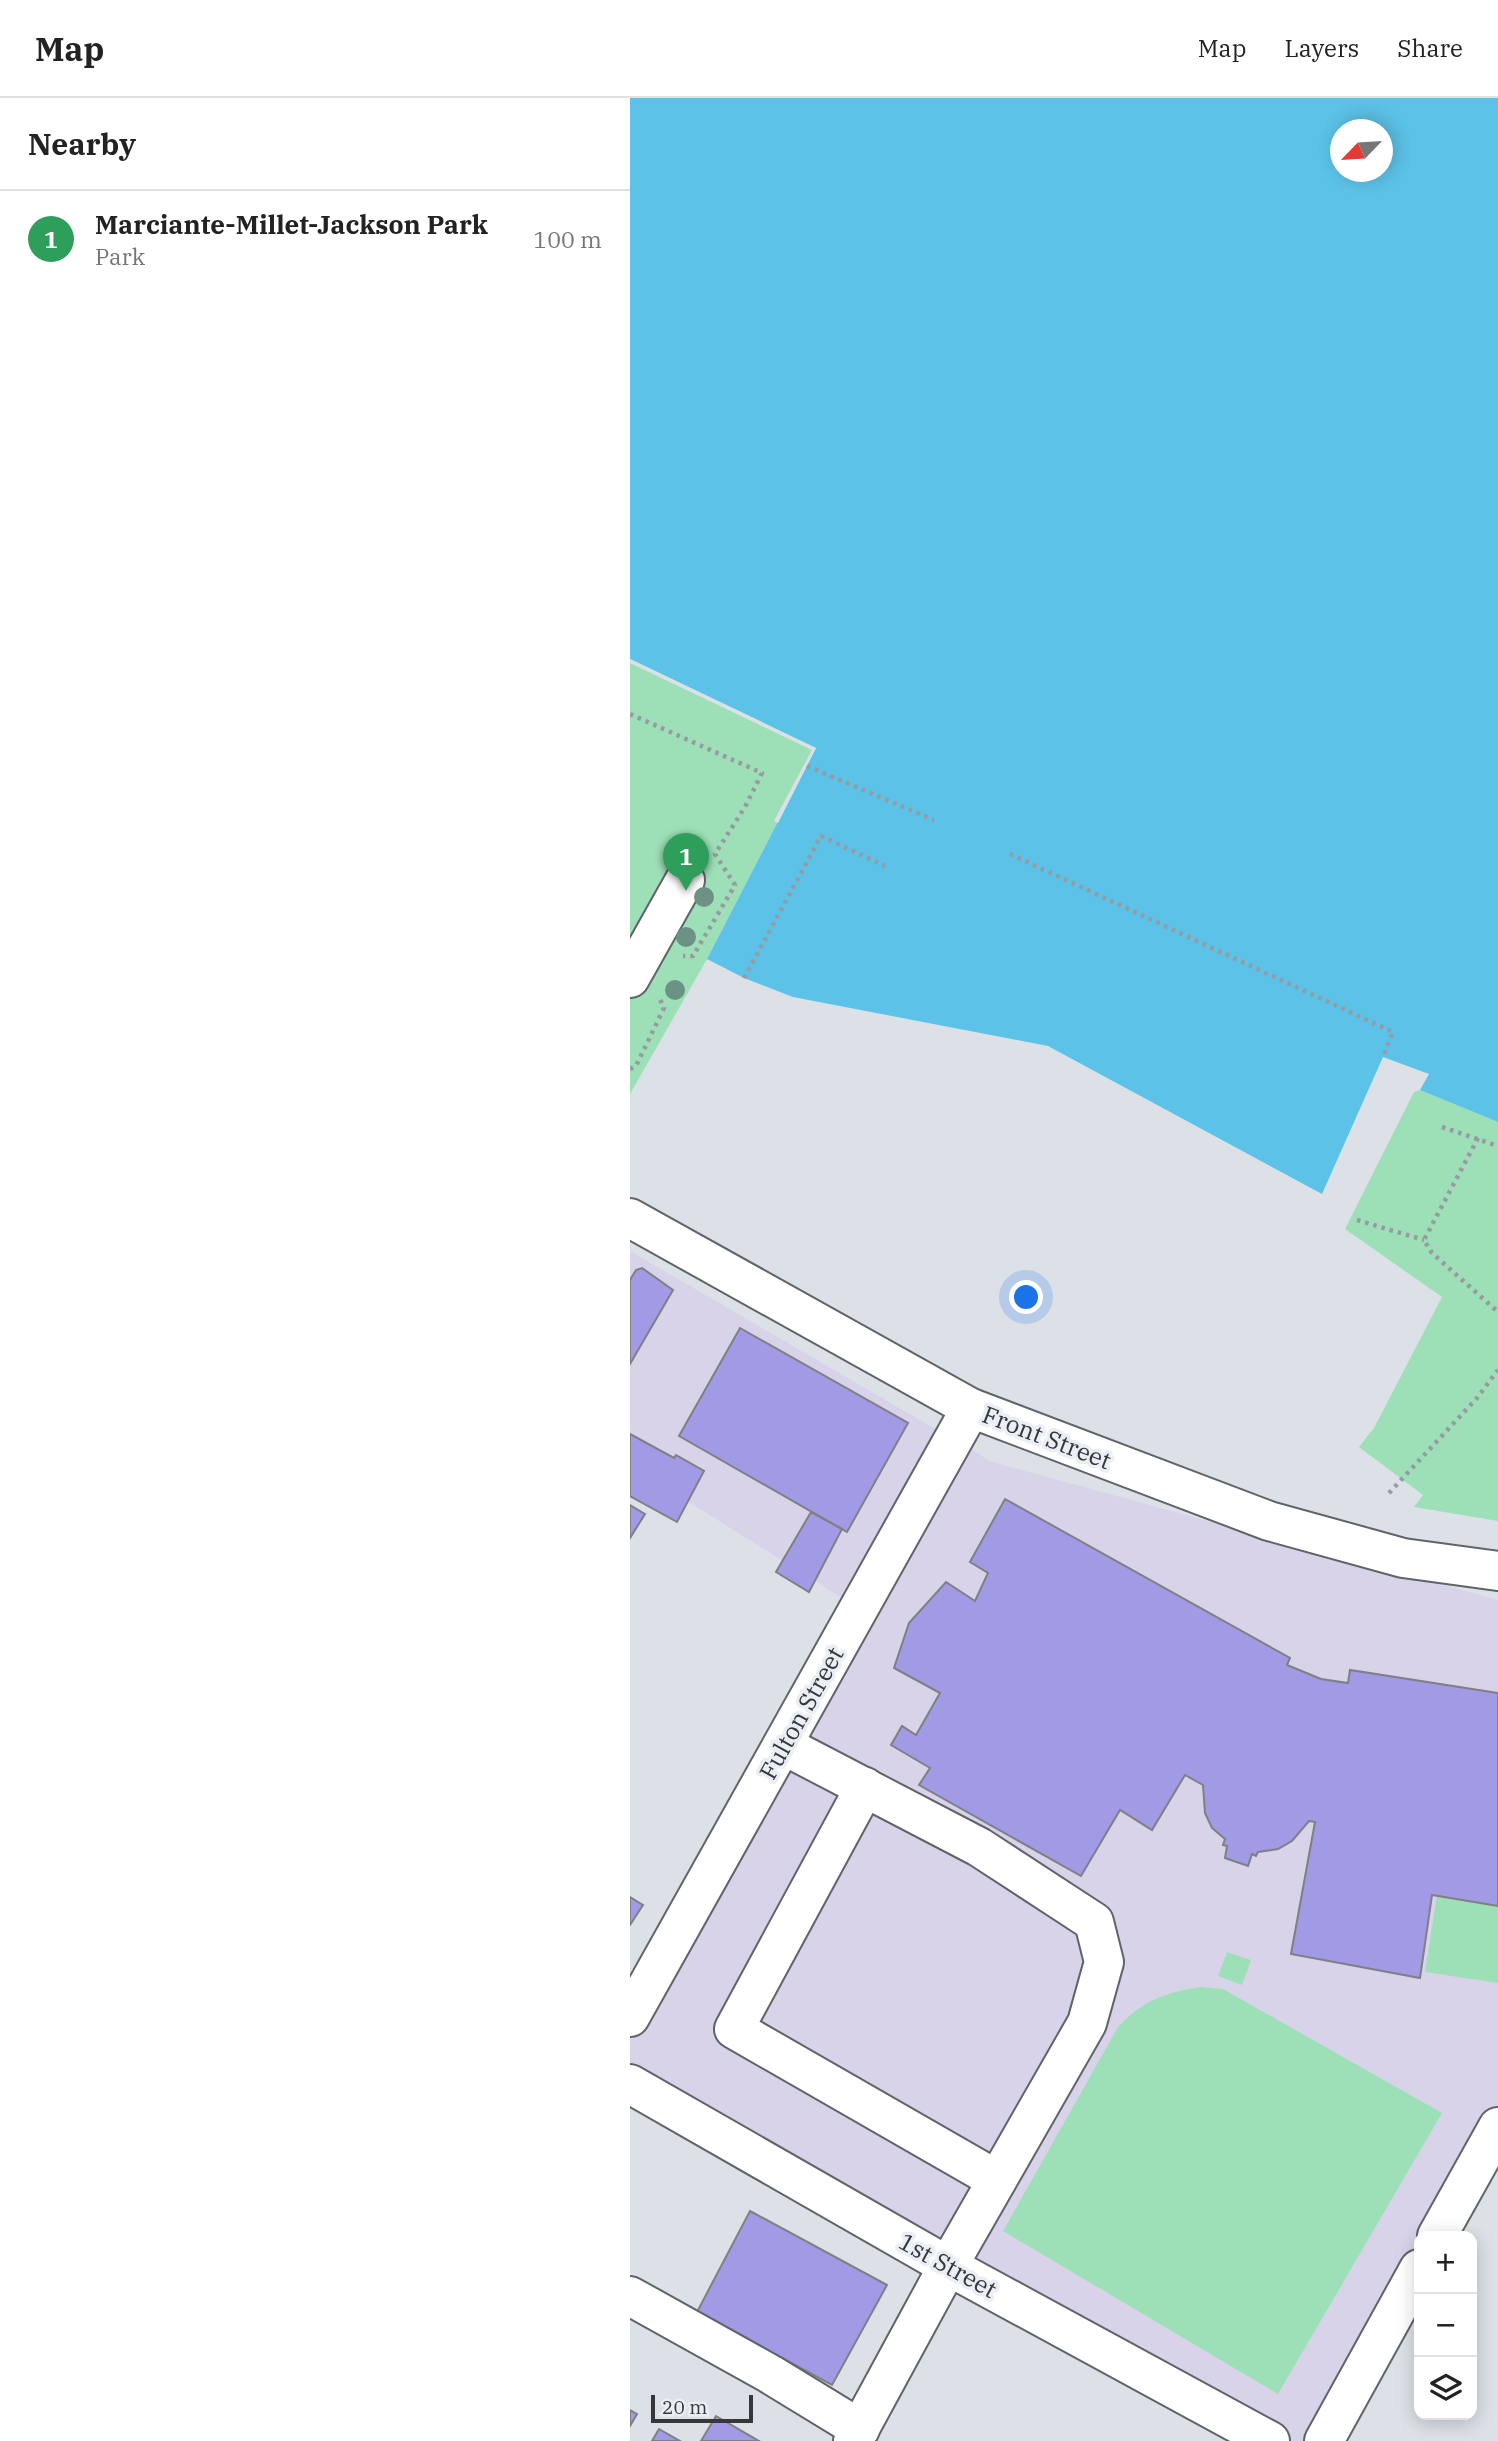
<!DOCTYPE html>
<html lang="en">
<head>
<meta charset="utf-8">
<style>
  body { margin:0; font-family:"IBM Plex Serif",serif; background:#f6f6f6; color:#222 }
  .controls { position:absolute; right:21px; bottom:21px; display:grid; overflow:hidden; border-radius:14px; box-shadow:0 4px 18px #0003 }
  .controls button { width:63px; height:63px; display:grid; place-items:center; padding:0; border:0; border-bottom:2px solid #e0e0e0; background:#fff; color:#222; font:35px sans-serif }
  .compass { position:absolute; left:700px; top:21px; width:63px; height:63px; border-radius:50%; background:#fff; box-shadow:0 4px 18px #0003; rotate:245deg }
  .scale { position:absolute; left:21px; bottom:18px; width:102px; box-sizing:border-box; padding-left:7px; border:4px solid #35373a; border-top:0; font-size:19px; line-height:24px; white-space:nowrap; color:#35373a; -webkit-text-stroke:5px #e9eff5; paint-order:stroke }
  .you { position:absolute; left:397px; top:1200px; width:24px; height:24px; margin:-18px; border:5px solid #fff; border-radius:50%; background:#1a73e8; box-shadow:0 0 0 10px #1a73e833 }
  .badge { display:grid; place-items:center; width:46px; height:46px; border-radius:50%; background:#2563eb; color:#fff; font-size:23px; font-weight:700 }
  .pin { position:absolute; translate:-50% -58px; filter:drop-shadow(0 2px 4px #0008) }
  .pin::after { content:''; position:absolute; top:37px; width:24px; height:21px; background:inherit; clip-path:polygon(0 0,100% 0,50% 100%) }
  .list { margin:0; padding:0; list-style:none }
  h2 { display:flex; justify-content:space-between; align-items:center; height:91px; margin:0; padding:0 28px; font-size:30px }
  h2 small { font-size:23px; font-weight:400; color:#767676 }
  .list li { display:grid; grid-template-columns:46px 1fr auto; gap:21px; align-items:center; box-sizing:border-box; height:98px; padding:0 28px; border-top:2px solid #e0e0e0 }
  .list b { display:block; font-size:26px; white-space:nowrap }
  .list p { margin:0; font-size:23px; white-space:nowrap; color:#767676 }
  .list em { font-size:23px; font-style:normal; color:#767676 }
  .icon { flex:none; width:38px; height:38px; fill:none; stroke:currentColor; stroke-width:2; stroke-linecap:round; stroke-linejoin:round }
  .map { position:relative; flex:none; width:868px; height:2343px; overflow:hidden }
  header { display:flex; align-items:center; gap:42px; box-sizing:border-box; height:98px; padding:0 35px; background:#fff; border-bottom:2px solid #e0e0e0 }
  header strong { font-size:33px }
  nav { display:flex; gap:38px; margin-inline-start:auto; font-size:24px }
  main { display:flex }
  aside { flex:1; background:#fff }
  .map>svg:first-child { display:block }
  .industrial { fill:#d8d3e9 }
  .green { fill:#9de0b7 }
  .water { fill:#5cc2e7; fill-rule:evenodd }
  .pier { fill:#dce1e8 }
  .building { fill:#a19ae5; stroke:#7f7f85; stroke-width:2 }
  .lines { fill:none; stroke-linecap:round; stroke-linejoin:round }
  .minor-casing { stroke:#5f6469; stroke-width:42 }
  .path { stroke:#979aa0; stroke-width:4.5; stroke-dasharray:3.5 5; stroke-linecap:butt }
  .minor { stroke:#fff; stroke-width:38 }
  .tree { fill:#6b9284 }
  .labels { text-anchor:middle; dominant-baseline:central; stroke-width:7; stroke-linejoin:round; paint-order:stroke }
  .street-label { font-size:24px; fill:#35373a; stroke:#e9eff5 }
</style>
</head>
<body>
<header>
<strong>Map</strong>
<nav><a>Map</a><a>Layers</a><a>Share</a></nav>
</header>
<main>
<aside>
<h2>Nearby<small></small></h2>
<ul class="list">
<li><span class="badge" style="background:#2e9e5b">1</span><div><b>Marciante-Millet-Jackson Park</b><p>Park</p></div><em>100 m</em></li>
</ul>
</aside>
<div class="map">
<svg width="868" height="2343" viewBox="0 0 868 2343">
  <rect width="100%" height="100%" fill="#dce1e8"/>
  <path class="industrial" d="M0,1153L362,1364L868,1502V2030L789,2138V2172L695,2343H632L0,1980V1898L223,1507L0,1367Z"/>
  <g class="green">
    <path d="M0,561L186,650L77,861L0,996Z"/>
    <path d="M790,992L868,1024V1423L784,1409L793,1397L729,1349L744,1330L812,1199L715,1131L784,994Z"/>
    <path d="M807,1797L868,1808V1885L795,1874Z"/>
    <path d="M597,1854L621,1862L612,1887L588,1878Z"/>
    <path d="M570,1889L593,1891L812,2015L648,2296L373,2133L488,1929C513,1902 535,1895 570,1889Z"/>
  </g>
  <path class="water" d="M0,0H868V1024L790,992L799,976L753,959L692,1096L418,948L163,899L114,880L77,861L186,650L0,561ZM710,32H752V74H710Z"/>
  <path class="pier" d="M0,561L186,650L148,725L144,723L182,652L0,565Z"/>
  <g class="building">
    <path d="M12,1170L43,1192L0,1266V1182L6,1172Z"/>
    <path d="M110,1230L278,1325L217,1434L49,1338Z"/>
    <path d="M0,1336L44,1360L46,1357L74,1373L47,1424L0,1398Z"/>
    <path d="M375,1401L660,1560L657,1567L691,1581L718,1585L720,1572L868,1595V1808L802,1797L790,1880L661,1856L685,1724L679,1723L662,1743L648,1751L628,1754L626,1758L622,1756L618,1768L595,1760L597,1748L593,1747L595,1741L582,1730L575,1715L573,1687L555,1677L522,1732L490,1712L451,1778L289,1687L300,1670L261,1647L272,1628L286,1637L310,1595L264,1570L279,1525L316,1484L345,1503L358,1475L340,1464Z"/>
    <path d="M0,1407L15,1416L0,1440Z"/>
    <path d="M181,1414L212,1431L179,1494L146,1474Z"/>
    <path d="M0,1799L13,1807L0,1827Z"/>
    <path d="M120,2113L257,2187L202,2287L67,2214Z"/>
    <path d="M0,2312L7,2316L0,2328Z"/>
    <path d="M86,2318L129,2343H71Z"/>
    <path d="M29,2331L50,2343H22Z"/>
  </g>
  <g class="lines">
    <g class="minor-casing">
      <g id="minor">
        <path d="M0,880L55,782"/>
        <path d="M0,1120L341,1310L639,1423L773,1460L868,1473"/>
        <path d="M153,1647L349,1749L464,1824L474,1864L457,1925L318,2168L223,2343"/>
        <path d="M235,1689L104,1931L367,2082"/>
        <path d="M0,1919L341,1310"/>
        <path d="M0,1986L318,2168L640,2343"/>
        <path d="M807,2138L868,2029"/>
        <path d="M0,2198L140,2276L230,2331"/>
        <path d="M694,2343L789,2171"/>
      </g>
    </g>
    <g class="path">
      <path d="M0,616L132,675L115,709L85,756L105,787L63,858H53"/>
      <path d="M177,668L304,722"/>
      <path d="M380,756L763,934L753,959"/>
      <path d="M114,880L191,738L255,768"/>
      <path d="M0,971L6,968L34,910L29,899"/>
      <path d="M812,1029L868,1048"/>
      <path d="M848,1040L794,1142L802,1155L868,1214"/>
      <path d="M727,1122L794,1142"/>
      <path d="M759,1395L847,1300L868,1272"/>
    </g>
    <use href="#minor" class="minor"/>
  </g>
  <g class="tree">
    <circle cx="74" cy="799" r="10"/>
    <circle cx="56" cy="839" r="10"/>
    <circle cx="45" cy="892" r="10"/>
  </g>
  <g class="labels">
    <g class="street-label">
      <text transform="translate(417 1339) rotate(21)">Front Street</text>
      <text transform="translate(171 1615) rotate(-61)">Fulton Street</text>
      <text transform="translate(318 2167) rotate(29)">1st Street</text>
    </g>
  </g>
</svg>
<div class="controls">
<button>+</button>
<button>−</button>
<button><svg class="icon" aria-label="layers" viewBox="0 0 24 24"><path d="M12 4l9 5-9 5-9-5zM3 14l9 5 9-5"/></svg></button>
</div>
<svg class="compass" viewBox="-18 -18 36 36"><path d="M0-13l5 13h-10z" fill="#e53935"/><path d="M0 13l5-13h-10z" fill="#767676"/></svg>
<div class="scale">20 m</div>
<div class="you"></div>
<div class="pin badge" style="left:56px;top:793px;background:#2e9e5b">1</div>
</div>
</main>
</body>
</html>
